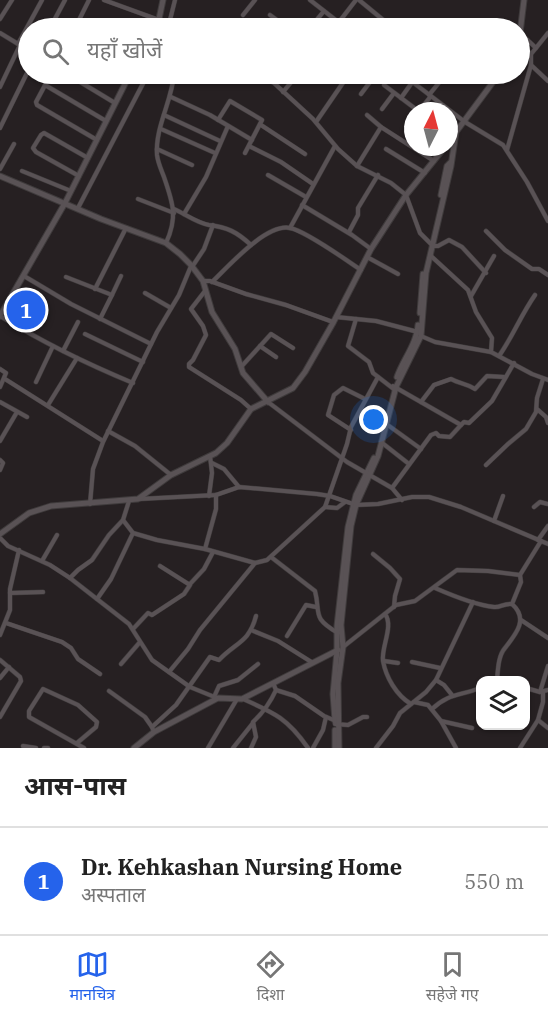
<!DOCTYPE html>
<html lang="hi">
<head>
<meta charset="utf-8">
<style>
  body { margin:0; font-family:"IBM Plex Serif","Noto Sans Devanagari",serif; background:#f6f6f6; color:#222 }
  .controls { position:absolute; right:18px; bottom:18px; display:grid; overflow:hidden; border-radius:12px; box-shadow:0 2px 4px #0004 }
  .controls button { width:54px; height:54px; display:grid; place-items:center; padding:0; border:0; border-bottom:2px solid #e0e0e0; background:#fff; color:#222; font:30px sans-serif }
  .compass { position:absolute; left:404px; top:102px; width:54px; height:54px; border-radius:50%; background:#fff; box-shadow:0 2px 4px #0004; rotate:6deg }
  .you { position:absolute; left:374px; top:420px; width:21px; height:21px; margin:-15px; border:4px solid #fff; border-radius:50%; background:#1a73e8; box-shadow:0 0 0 9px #1a73e833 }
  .badge { display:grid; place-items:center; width:39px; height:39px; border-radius:50%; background:#2563eb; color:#fff; font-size:20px; font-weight:700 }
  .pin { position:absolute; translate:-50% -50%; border:3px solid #fff; box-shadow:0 2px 6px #0006 }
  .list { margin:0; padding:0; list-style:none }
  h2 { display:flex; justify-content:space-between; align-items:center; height:78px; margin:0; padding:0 24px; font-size:26px }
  h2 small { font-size:20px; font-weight:400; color:#767676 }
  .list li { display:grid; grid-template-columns:39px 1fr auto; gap:18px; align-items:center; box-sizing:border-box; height:108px; padding:0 24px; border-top:2px solid #e0e0e0 }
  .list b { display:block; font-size:22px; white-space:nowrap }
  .list p { margin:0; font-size:20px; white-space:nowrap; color:#767676 }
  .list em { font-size:20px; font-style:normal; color:#767676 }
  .icon { flex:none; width:33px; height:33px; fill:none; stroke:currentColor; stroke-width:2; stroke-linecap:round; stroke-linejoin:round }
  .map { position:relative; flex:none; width:548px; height:748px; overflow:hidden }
  .search { position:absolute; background:#fff; box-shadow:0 2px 4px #0004; left:18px; right:18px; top:18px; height:66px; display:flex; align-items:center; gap:15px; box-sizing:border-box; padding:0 21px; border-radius:33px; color:#767676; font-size:22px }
  .sheet { height:186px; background:#fff }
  nav { display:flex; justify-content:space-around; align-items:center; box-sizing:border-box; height:84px; border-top:2px solid #e0e0e0; background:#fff; font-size:16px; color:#767676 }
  nav a { display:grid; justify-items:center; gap:3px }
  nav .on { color:#2563eb }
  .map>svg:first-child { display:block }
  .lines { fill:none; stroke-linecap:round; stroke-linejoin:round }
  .minor-casing { stroke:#3f3b3c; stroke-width:5 }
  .tertiary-casing { stroke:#3f3b3c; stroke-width:7 }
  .minor { stroke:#595255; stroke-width:4 }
  .tertiary { stroke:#595255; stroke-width:5 }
</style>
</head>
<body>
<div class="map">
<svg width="548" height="748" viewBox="0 0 548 748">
  <rect width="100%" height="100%" fill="#262022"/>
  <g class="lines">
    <g class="minor-casing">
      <g id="minor">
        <path d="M104,0L159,20"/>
        <path d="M310,0L346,28"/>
        <path d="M359,0L393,28"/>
        <path d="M243,15L255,0"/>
        <path d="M270,15L288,28"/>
        <path d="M0,19L12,0"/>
        <path d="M159,19L181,28"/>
        <path d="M339,22L356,0"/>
        <path d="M50,28L65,0"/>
        <path d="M75,28L89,0"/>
        <path d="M168,28L175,0"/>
        <path d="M310,28L324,11"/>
        <path d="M332,28L338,22"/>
        <path d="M0,33L28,50"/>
        <path d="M520,33L536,48L548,33"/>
        <path d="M18,44L42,0"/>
        <path d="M520,45L531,54"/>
        <path d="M531,65L548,81"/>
        <path d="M51,74L36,102L37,105L97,140"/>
        <path d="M67,74L115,103"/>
        <path d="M257,74L274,83L313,119L338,149L357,166L391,183L406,195L420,233L433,246H438L449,240L462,247L486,273"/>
        <path d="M402,74L465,122L503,145L527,182L548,221"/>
        <path d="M45,85L106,121"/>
        <path d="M384,85L417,110H420L431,96"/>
        <path d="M0,87L20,45"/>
        <path d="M283,92L298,74"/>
        <path d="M361,94L376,74"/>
        <path d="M429,95L446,74"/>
        <path d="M171,97L210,115L252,140"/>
        <path d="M401,98L418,74"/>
        <path d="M382,109L394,93"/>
        <path d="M164,115L220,141"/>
        <path d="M218,120L230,101L262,120L245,153"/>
        <path d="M316,122L349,74"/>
        <path d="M261,125L305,154"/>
        <path d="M381,127L434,161"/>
        <path d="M0,128L28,71"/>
        <path d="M161,129L215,153"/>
        <path d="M249,146L281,162L313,184"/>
        <path d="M157,149L192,165"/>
        <path d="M386,149L425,173"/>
        <path d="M507,150L531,65V54L536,48"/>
        <path d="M357,166L381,127L367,115"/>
        <path d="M0,169L14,144"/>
        <path d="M22,171L71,191"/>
        <path d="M268,175L306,197"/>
        <path d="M79,176L36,152L33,148L41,135L44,133L88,158"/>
        <path d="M138,199L174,213"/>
        <path d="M302,205L352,235L371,249"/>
        <path d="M78,208L148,74"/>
        <path d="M174,209C185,214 197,223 209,225C227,227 237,232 251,245"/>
        <path d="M184,214L206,177L228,126"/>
        <path d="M290,228L335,146"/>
        <path d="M486,231L505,250L532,269H539L548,275"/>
        <path d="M349,232L358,215V208L378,175"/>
        <path d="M166,243C178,217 173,203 164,177C161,169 158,163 157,155C155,127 172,101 174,74"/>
        <path d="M431,256L468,290L476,312L492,338L491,352L532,374L548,380"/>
        <path d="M367,257L398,274"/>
        <path d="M192,267L204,249L213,225"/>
        <path d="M24,276L71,304L151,344"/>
        <path d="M66,277L112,295L100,319"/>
        <path d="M203,281H210L246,294L286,305L333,322"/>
        <path d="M212,282C227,268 266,223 290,228C306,231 346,260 361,270"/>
        <path d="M95,289L126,228"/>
        <path d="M205,291L191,309L203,326L206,335L193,360L189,364V367L241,400L251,409"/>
        <path d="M145,293L171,308"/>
        <path d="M112,295L121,276"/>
        <path d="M471,296L494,256"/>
        <path d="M0,316C42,342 87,364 133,383"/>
        <path d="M336,317L376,321L418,332"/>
        <path d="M356,319L348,346L369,362L373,373L395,390"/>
        <path d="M85,334L143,362"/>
        <path d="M421,336L435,342L491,352"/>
        <path d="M260,346L276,357"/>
        <path d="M63,351L78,322"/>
        <path d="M499,356C513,336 521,315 535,295"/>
        <path d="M241,367L271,334L293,348"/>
        <path d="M0,369L6,373L0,387"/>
        <path d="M5,379L103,441"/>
        <path d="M36,382L53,346"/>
        <path d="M0,402L27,417"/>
        <path d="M268,402L347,462L392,488L402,500"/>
        <path d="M421,402L434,385L451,379C460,384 466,383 475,389L487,376L504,377"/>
        <path d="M48,405L77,358"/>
        <path d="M537,409L546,417L548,423"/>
        <path d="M385,423L421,449"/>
        <path d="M461,425L464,422L469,423L492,401L514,363"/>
        <path d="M351,430L328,415L334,395L343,388L365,399"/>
        <path d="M108,431L135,446L171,475"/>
        <path d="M0,441L17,412"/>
        <path d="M381,442L409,464"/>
        <path d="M0,460L3,463L0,470"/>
        <path d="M212,463L224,469L239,487"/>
        <path d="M486,465L508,444L526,429L536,412L537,398L543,379"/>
        <path d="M392,488L431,435L436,433L439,436L450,437L461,425L393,386"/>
        <path d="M209,496L212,473L210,456"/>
        <path d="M139,499L216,495L239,487L317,494L330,496L356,505L378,504L412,497H429L461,507L548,544"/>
        <path d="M90,504L93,469L103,442L157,332L179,295L191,266"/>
        <path d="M325,507L337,508L345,502"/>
        <path d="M534,507L540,502L548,504"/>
        <path d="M123,520L133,533L157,540L205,549L255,563L267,560L325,507L347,444L351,427L378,377"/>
        <path d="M494,521L503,496"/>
        <path d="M0,538L8,546L50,565L70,578L129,624L152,660L190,687L217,698"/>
        <path d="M538,540L548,526"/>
        <path d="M205,549L216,509V495"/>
        <path d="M373,554L390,568L400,579L395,596L394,607"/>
        <path d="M271,557L315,591C321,614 311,617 338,633"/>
        <path d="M42,561L57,535"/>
        <path d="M70,578L78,570L92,560L109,535L123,520L129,501"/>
        <path d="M190,584L204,569L213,552"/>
        <path d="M435,588C451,595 475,605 494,607C500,608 504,603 512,604"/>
        <path d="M10,593L43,592"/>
        <path d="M97,599L111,579L133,533"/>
        <path d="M385,614C394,626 381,647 383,661C386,677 396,695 411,704"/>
        <path d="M521,620L548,638"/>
        <path d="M6,623L62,642L71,648L78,659L100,674"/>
        <path d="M133,629L148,613L152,615L184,594L190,585L160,566"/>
        <path d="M251,630L278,641L313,663"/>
        <path d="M0,635L10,610V589L19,550"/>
        <path d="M287,636L306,605L316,607"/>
        <path d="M343,647L396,605L415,601L457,570L488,571L520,575L541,541"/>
        <path d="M0,660L20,677L21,681L0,717"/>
        <path d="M384,661L398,663"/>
        <path d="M412,662L440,668"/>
        <path d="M121,664L140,642"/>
        <path d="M169,672L188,649L200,630L255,563"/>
        <path d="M0,678L9,667"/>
        <path d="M436,680L444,685L452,695"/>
        <path d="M497,680C498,670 498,656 505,648C516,634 529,619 512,604L521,582L520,575"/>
        <path d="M526,688L540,692L548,690"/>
        <path d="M276,690L295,696L324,716L336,721"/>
        <path d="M109,691L145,717L152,727"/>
        <path d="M543,691V702L538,720L548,728"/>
        <path d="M540,692L548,666"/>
        <path d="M214,697L219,686L238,680L258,664"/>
        <path d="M243,699C275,713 288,719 308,748"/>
        <path d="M414,702L428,705L441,721L472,728"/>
        <path d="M432,709C449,693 460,696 480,688"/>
        <path d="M441,721L456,748"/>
        <path d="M335,724L348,725L363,717H367"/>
        <path d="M154,732L152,727L176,705L210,657L219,660C236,642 249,643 256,616"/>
        <path d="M77,743L96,727L97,722L78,705L43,689L29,711V717L84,748"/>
        <path d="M23,746L36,748"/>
        <path d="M44,748H48"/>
        <path d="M208,748L237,699"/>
        <path d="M233,748L253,723"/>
        <path d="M251,748L256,737L253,722C264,712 270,703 276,690L273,683"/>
        <path d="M313,748L323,730L326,717"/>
        <path d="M376,748L393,726L400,713L426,692L436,680L473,602"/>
        <path d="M520,748L538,720"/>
      </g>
    </g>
    <g class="tertiary-casing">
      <g id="tertiary">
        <path d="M154,28L159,19L163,0"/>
        <path d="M520,33L524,0"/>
        <path d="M0,176L101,219L166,243L180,254L191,265L203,281L212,312L235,349L243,373L268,402"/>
        <path d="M441,195L447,166L450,163"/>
        <path d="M420,313L423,274"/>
        <path d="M0,316L65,203L130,74"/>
        <path d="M397,377C403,360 417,343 418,325"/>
        <path d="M0,534L29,513L51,506L138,499L171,475L216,453L227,443L251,409L293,388L305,372L333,323L371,249L406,195L445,147"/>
        <path d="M335,721L333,694L337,651V626L348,527L356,495L374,458"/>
        <path d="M134,748L154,732L218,698L242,699L338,650"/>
        <path d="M335,748V730"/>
        <path d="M339,748L338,683L343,647L341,625L351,526L356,505L378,456L396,387L421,336L426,273L451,166L456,132L499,74"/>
      </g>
    </g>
    <use href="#minor" class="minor"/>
    <use href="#tertiary" class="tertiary"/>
  </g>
</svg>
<div class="controls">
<button><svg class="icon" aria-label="layers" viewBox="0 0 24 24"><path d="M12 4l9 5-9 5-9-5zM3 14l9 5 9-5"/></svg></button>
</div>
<svg class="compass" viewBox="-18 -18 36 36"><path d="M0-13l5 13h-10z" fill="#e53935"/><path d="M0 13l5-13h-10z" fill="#767676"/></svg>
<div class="you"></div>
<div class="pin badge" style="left:26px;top:310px">1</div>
<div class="search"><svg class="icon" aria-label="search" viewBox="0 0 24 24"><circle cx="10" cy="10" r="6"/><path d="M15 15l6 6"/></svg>यहाँ खोजें</div>
</div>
<section class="sheet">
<h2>आस-पास<small></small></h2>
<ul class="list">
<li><span class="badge">1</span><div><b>Dr. Kehkashan Nursing Home</b><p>अस्पताल</p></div><em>550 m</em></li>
</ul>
</section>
<nav>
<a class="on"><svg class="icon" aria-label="map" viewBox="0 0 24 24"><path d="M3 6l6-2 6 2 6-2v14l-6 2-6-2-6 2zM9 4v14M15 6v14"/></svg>मानचित्र</a>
<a><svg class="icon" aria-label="directions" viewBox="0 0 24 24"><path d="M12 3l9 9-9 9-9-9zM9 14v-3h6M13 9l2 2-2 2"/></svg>दिशा</a>
<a><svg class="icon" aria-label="saved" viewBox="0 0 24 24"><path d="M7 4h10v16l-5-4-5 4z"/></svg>सहेजे गए</a>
</nav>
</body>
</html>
